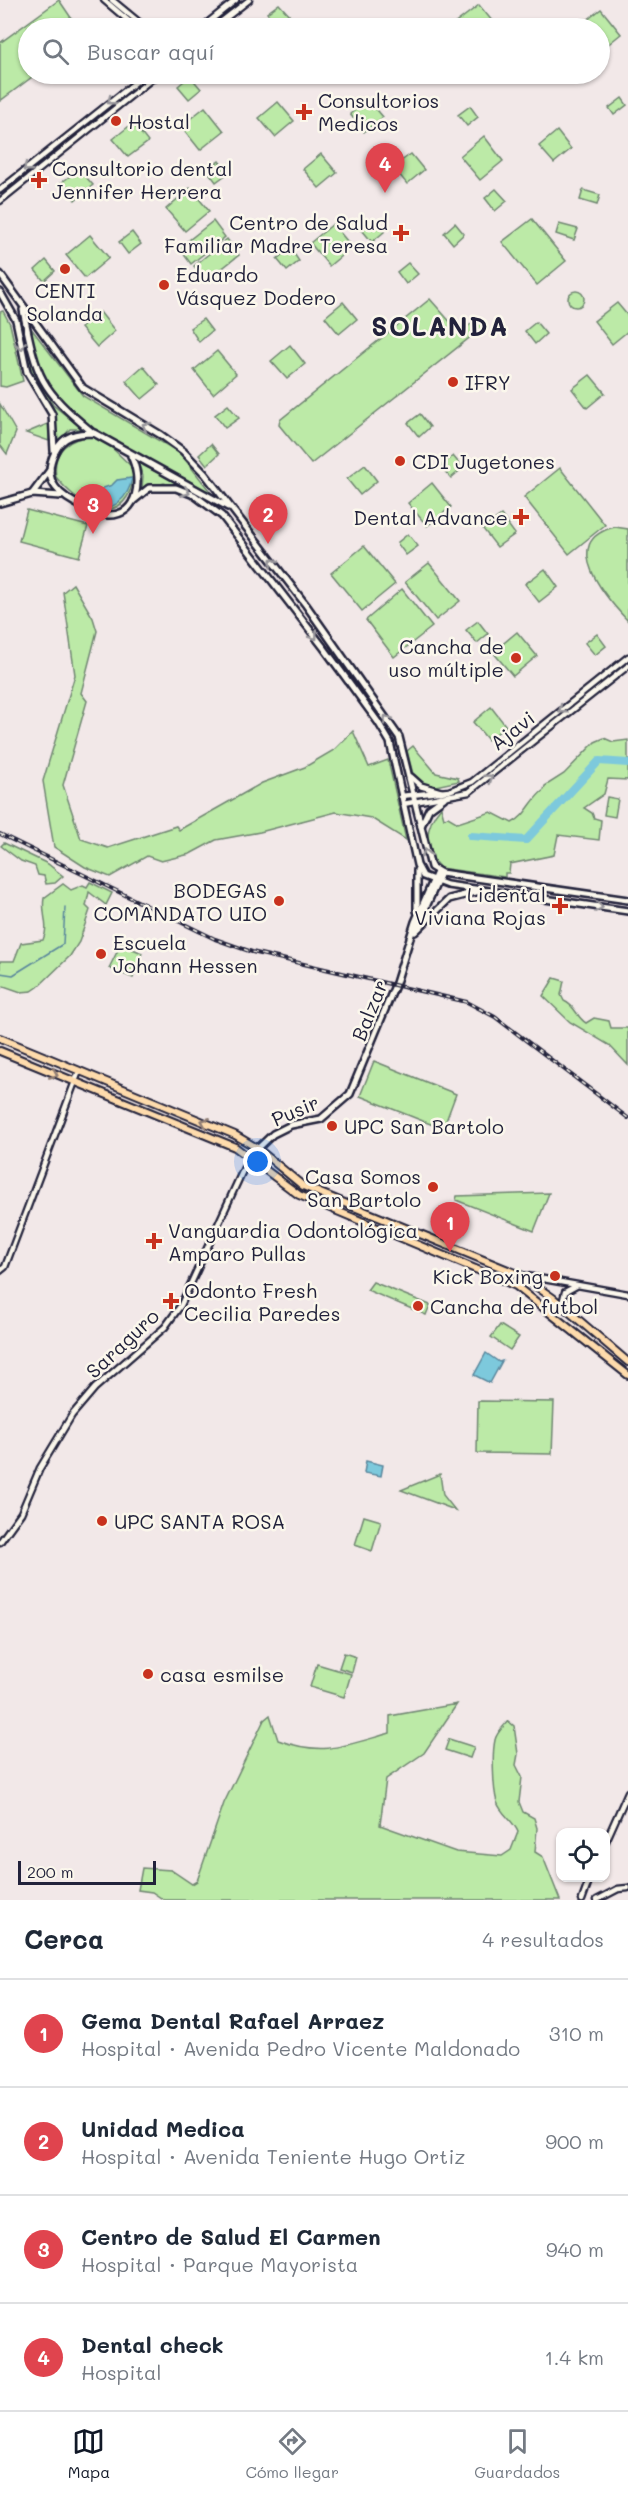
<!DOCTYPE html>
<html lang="es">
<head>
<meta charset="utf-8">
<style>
  body { margin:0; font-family:Mali,sans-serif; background:#f2f2f3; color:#1f2937 }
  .controls { position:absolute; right:18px; bottom:18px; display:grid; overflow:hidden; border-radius:12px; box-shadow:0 2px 4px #0004 }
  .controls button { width:54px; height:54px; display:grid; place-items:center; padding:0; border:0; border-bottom:2px solid #e0e1e3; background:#fff; color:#1f2937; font:30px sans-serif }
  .scale { position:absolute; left:18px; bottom:15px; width:138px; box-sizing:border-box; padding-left:6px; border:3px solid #22223b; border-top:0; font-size:16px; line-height:21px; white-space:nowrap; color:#22223b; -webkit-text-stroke:4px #fbf7ec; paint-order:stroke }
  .you { position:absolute; left:258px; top:1162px; width:21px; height:21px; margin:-15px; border:4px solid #fff; border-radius:50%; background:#1a73e8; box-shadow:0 0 0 9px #1a73e833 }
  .badge { display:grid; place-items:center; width:39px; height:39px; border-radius:50%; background:#111827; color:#fff; font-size:20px; font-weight:700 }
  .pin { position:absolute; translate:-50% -50px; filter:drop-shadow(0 2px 3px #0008) }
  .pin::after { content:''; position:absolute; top:32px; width:21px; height:18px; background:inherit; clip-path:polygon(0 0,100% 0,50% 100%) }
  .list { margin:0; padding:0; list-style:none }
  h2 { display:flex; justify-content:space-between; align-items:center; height:78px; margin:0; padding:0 24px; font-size:26px }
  h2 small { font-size:20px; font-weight:400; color:#747a83 }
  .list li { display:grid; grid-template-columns:39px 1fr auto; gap:18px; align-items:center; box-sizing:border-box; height:108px; padding:0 24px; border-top:2px solid #e0e1e3 }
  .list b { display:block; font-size:22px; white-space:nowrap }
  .list p { margin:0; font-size:20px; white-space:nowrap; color:#747a83 }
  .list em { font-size:20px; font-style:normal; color:#747a83 }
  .icon { flex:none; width:33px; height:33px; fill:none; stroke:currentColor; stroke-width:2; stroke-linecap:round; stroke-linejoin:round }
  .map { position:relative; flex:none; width:628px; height:1900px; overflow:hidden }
  .search { position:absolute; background:#fff; box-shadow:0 2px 4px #0004; left:18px; right:18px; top:18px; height:66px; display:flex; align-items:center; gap:15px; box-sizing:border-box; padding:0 21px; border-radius:33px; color:#747a83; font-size:22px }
  .sheet { height:510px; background:#fff }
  nav { display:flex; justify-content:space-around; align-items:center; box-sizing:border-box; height:84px; border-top:2px solid #e0e1e3; background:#fff; font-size:16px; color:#747a83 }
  nav a { display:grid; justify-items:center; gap:3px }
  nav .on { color:#111827 }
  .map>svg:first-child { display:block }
  .green { fill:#bceaa7; stroke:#6f8671; stroke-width:1.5 }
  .water { fill:#7dc9dc; stroke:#59869c; stroke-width:1.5 }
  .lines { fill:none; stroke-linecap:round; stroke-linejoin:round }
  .stream { stroke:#59869c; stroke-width:1.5 }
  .river { stroke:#7dc9dc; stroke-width:8 }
  .tertiary-casing { stroke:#22223b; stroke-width:9 }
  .secondary-casing { stroke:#22223b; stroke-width:10 }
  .primary-casing { stroke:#22223b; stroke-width:10 }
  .tertiary { stroke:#fbf7ec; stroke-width:4.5 }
  .secondary { stroke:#fbf7ec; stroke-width:5 }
  .primary { stroke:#fedbac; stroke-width:6 }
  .rail-casing { stroke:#22223b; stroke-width:4 }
  .rail { stroke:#fbf7ec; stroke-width:1.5; stroke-dasharray:4.5; stroke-linecap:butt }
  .oneway { stroke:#99979c }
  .oneway2 { stroke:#907e74 }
  .poi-dot { fill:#c8321e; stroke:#fbf7ec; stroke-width:2 }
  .labels { text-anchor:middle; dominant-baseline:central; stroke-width:5; stroke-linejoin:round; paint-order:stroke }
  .poi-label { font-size:20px; fill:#22223b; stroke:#fbf7ec; text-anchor:start }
  .street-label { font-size:20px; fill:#22223b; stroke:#fbf7ec }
  .district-label { font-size:26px; font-weight:bold; letter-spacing:1.5px; fill:#22223b; stroke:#fbf7ec }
</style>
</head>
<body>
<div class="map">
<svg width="628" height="1900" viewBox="0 0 628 1900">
  <rect width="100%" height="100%" fill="#f2e8e8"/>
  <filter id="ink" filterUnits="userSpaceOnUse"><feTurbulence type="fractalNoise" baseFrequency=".0167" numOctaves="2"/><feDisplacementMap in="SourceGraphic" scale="12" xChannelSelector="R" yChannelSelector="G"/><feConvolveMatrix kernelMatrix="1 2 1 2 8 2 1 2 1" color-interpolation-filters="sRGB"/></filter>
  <g filter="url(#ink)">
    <g class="green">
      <path d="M59,0L78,28H28V74H36L0,101V43Z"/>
      <path d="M279,4L290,16L277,26L267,13Z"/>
      <path d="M479,5L498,28H449Z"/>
      <path d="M601,9L621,34L600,51V28H577Z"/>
      <path d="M190,76L201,89L189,99L178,86Z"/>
      <path d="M622,98L627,105L614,115L609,108Z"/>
      <path d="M368,99L383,117L364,132L350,114Z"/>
      <path d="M278,102L294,121L275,137L259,118Z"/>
      <path d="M470,106L478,117L467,126L458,115Z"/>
      <path d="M205,107L224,131L200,150L181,126Z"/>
      <path d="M133,123L148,142L128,157L113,139Z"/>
      <path d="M557,131L571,149L554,163L539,146Z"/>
      <path d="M484,136L503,161L480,180L460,156Z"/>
      <path d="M321,154L337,173L319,188L303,169Z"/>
      <path d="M411,154L424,170L407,184L393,167Z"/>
      <path d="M219,161L228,173L216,182L207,170Z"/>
      <path d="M79,169L93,185L75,200L61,183Z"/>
      <path d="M190,188L209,211L185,231L166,209Z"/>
      <path d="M496,189L507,201L495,211L485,198Z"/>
      <path d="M583,190L600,195L597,205L580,200Z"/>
      <path d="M532,219L566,261L537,285L502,242Z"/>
      <path d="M374,220L384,232L372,242L362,230Z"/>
      <path d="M213,221L225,237L191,264L179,248Z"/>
      <path d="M455,223L464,234L453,244L444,233Z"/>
      <path d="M333,224L352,247L329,266L310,243Z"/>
      <path d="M559,224L578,229L574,240L556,234Z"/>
      <path d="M132,232L141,244L128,254L119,242Z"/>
      <path d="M90,235L109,258L85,278L66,255Z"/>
      <path d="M227,239L239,255L206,281L194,266Z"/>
      <path d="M290,248L299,261L287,271L277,259Z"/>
      <path d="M46,260L55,271L44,281L35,270Z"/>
      <path d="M408,263L418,274L406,284L397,272Z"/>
      <circle cx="576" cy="299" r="8"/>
      <path d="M430,299L460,333L477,319L483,327L311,464L279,425L280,420Z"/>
      <path d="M343,302L357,319L339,334L325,317Z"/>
      <path d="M617,303L628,316V331L612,344L594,321Z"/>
      <path d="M3,311L10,324L23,381L6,387L0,386V312Z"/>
      <path d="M100,312L115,331L97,347L81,328Z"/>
      <path d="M203,319L212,331L199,342L190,328Z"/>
      <path d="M536,322L546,334L535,344L525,331Z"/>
      <path d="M27,323L83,396L180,453L216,499C169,474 76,434 49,388C37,368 33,346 27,323Z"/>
      <path d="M23,329L31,360L53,405L83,429H70L57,444C56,402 22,372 23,329Z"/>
      <path d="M290,345L305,364L287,379L271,361Z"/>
      <path d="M217,351L236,374L213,394L194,370Z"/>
      <path d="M143,366L159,385L142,399L126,381Z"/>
      <path d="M590,375L605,393L587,408L572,389Z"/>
      <path d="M0,404L16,432L7,454L0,445Z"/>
      <path d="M228,405L239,418L225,428L215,415Z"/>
      <path d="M420,414L430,427L419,437L408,423Z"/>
      <path d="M50,423L49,441L26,433Z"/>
      <path d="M93,436L111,447L132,467C136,486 126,512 102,509C85,507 66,490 56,477C52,450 68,438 93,436Z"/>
      <path d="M211,444L219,454L207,465L199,455Z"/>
      <path d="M453,456L463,468L451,478L440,466Z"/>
      <path d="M138,463L207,497L164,483L142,489L143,476Z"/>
      <path d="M365,465L377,481L360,495L347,479Z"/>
      <path d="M560,468L605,525L569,554L524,497Z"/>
      <path d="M432,483L451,507L427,526L408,503Z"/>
      <path d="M27,510L88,526L79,557L19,541Z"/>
      <path d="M501,515L515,534L497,547L483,529Z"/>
      <path d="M615,527L628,529V621C606,598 557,541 615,527Z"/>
      <path d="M408,534L418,546L406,555L397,543Z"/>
      <path d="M364,546L395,584L362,611L331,573Z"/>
      <path d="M429,563L460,601L436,620L405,582Z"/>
      <path d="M545,569L558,587L539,602L525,584Z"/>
      <path d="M73,584L93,618L97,631L81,693L87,701L63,785L81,839L108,848L176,826L179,830L262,783L305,767L334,750L353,731L369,767L388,760L406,840L371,818L336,812L260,832L216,840L190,854L161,861L147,856L110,877L85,867L54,847L43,781L75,675L63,592Z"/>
      <path d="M402,589L432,627L394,657L366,620Z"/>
      <path d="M478,621L488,634L477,643L466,630Z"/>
      <path d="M517,632L537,656L513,676L493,652Z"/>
      <path d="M597,634L606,646L595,655L585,643Z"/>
      <path d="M491,707L506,726L488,740L473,722Z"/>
      <path d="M604,738L613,742L628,740V780L608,779L604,794L584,808L592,813L594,818L601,820L599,840L558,835L554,855L510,864L509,873H505V877L440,868C422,850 425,825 441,807L444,818L448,817L458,823L491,812L512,823C527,816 531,799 544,790L545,786L564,774L595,742Z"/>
      <path d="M413,746L436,773L458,778L459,781L431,787L414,778L407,751Z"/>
      <path d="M607,797L618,799L615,817L604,815Z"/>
      <path d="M4,843L48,864L63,876L55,883L46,884L44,876L38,875L35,866L21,861L1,846Z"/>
      <path d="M90,882L112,893L106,905L89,892L86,906L90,910L79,942L70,956L38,987L32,991L21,992L4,986L0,989V961H14L21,943L43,940C50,925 41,914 44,898L63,884L71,890L83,885L87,887Z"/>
      <path d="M121,944L142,953L133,978L109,968Z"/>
      <path d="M554,978L564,981L561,995L564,1001C576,1006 576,1017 586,1023L594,1018L609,1021L611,1028H628V1065L609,1045L570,1022L543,996Z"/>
      <path d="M374,1061L456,1094L443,1129L360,1096Z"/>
      <path d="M549,1193L534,1231L456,1200L457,1196Z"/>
      <path d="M373,1282L430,1305L426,1315L367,1290Z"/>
      <path d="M500,1325L519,1337L510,1350L491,1337Z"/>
      <path d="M478,1401L554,1402L552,1454L477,1453Z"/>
      <path d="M440,1474L443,1495L455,1510L401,1490Z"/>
      <path d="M364,1516L381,1521L372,1551L355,1545Z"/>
      <path d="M344,1653L356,1657L352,1672L339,1668Z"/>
      <path d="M317,1664L351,1674L344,1697L310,1687Z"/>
      <path d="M457,1704L424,1753L386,1779L380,1825L456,1852L502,1856L511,1850L518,1832C513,1820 501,1814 497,1802C493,1789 492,1753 495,1740C496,1733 504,1726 508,1721L514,1726L518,1754L516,1765L522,1777L519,1802L523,1812L534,1818L537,1828L535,1852L543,1857L560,1900H164L152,1892L138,1890L142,1868L171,1870L192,1884L197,1881L224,1803L264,1720L270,1715L278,1740C323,1757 347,1745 390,1733V1716Z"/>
      <path d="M449,1739L474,1747L470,1758L445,1750Z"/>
    </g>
    <g class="water">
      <path d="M132,478C129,496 113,515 93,505L99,499L103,488L112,485L117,480Z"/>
      <path d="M486,1353L499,1362L502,1361L490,1383L474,1375Z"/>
      <path d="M366,1461L383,1465L381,1476L364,1473Z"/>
    </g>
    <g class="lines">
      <path class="stream" d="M0,973L13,975L63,944L65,907"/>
      <path class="river" d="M471,836L526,840L599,761L628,763"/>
      <g class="tertiary-casing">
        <g id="tertiary">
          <path d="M104,0L137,28"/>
          <path d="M112,0L146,28"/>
          <path d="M201,28L236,0"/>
          <path d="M213,28L249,0"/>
          <path d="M0,190L146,74"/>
          <path d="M0,201L158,74"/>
          <path d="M401,796L449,791L472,782L628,657"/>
          <path d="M403,804L469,792L628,666"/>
          <path d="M0,1271L5,1267L79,1071"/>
          <path d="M521,1275L628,1294"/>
          <path d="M564,1306L563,1300L565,1292L576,1286"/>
          <path d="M0,1542L21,1513L40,1468L72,1415L95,1388L165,1327L181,1305L249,1157"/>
          <path d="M606,1841L628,1792"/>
          <path d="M582,1900L590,1878"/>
          <path d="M597,1900L618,1889L628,1888"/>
        </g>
      </g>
      <g class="secondary-casing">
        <g id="secondary">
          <path d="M0,274L83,388L161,435L183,451L205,474L306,605L399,737L431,867L441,873L628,900"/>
          <path d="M0,292L16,320L27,372L52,414L54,451"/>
          <path d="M23,310C37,377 38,387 92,432"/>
          <path d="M131,456C142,477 140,517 107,515C99,515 92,511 85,508C61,497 40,482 55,452C63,435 77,433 94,433L228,507"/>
          <path d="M32,494L50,470"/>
          <path d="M133,501L149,488H176L194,495L222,516L324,648L378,722L390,742L417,865L423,876L447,885L628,911"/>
          <path d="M0,503L32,494L61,496"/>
          <path d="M411,777L421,786L441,792"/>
          <path d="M421,826L429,809L444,798"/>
          <path d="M417,911V870"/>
          <path d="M417,927L441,873"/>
          <path d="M415,932L449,899L480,891"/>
          <path d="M249,1157L273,1134L291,1125L321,1119L350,1094L396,983L415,922L437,872"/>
        </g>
      </g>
      <g class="primary-casing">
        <g id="primary">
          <path d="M0,1038L235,1135L257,1148L303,1186L520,1275L553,1298L628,1362"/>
          <path d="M0,1051L235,1147L299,1195L516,1286L628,1375"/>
        </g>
      </g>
      <use href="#tertiary" class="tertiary"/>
      <use href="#secondary" class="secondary"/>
      <use href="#primary" class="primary"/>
      <g class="rail-casing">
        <path id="rail" d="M0,834L215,939L252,952L467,1002L495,1017L628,1118"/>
      </g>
      <use href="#rail" class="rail"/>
    </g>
    <defs><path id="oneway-chevron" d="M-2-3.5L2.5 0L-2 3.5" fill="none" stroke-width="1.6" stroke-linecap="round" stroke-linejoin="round" transform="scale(1.5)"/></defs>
    <g class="oneway">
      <use href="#oneway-chevron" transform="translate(111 101) rotate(142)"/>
      <use href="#oneway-chevron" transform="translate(27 168) rotate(141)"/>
      <use href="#oneway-chevron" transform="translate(21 346) rotate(80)"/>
      <use href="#oneway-chevron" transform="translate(146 426) rotate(-150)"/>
      <use href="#oneway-chevron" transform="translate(186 492) rotate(22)"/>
      <use href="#oneway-chevron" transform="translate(273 562) rotate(-127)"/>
      <use href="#oneway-chevron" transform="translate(314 636) rotate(53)"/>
      <use href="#oneway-chevron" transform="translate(562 710) rotate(142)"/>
      <use href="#oneway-chevron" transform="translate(387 719) rotate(-124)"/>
      <use href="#oneway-chevron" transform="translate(489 778) rotate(-37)"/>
      <use href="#oneway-chevron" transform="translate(426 853) rotate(-103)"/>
      <use href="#oneway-chevron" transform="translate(599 907) rotate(8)"/>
    </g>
    <g class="oneway2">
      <use href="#oneway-chevron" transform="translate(54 1074) rotate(23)"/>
      <use href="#oneway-chevron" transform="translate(205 1122) rotate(-158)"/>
    </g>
  </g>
  <g class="poi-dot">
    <path d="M301 103h6v6h6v6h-6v6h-6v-6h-6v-6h6z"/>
    <circle cx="116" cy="121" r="6"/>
    <path d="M36 171h6v6h6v6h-6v6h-6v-6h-6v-6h6z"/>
    <path d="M398 224h6v6h6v6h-6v6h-6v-6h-6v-6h6z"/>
    <circle cx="65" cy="269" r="6"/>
    <circle cx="164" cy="285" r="6"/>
    <circle cx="453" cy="382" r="6"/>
    <circle cx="400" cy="461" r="6"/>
    <path d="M518 508h6v6h6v6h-6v6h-6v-6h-6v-6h6z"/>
    <circle cx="516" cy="658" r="6"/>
    <circle cx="279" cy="901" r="6"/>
    <path d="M557 897h6v6h6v6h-6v6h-6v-6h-6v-6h6z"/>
    <circle cx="101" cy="954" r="6"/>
    <circle cx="332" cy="1126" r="6"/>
    <circle cx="433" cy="1187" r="6"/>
    <path d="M151 1232h6v6h6v6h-6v6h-6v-6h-6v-6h6z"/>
    <circle cx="555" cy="1276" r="6"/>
    <path d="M168 1292h6v6h6v6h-6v6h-6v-6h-6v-6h6z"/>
    <circle cx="418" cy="1306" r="6"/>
    <circle cx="102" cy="1521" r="6"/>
    <circle cx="148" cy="1674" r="6"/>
  </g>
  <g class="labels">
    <g class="poi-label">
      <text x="318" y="100">Consultorios<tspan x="318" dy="23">Medicos</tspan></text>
      <text x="128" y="121">Hostal</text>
      <text x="52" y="168">Consultorio dental<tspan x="52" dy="23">Jennifer Herrera</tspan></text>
      <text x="388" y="222" text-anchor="end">Centro de Salud<tspan x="388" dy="23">Familiar Madre Teresa</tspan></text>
      <text x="176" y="274">Eduardo<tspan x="176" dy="23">Vásquez Dodero</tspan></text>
      <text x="65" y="290" text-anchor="middle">CENTI<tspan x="65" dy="23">Solanda</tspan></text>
      <text x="465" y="382">IFRY</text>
      <text x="412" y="461">CDI Jugetones</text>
      <text x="508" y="517" text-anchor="end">Dental Advance</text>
      <text x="504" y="646" text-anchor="end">Cancha de<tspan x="504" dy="23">uso múltiple</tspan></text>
      <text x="267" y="890" text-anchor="end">BODEGAS<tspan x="267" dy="23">COMANDATO UIO</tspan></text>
      <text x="546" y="894" text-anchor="end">Lidental<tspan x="546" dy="23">Viviana Rojas</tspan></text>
      <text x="113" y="942">Escuela<tspan x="113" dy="23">Johann Hessen</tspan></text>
      <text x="344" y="1126">UPC San Bartolo</text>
      <text x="421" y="1176" text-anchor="end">Casa Somos<tspan x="421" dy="23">San Bartolo</tspan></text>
      <text x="168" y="1230">Vanguardia Odontológica<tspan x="168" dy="23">Amparo Pullas</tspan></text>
      <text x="543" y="1276" text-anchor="end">Kick Boxing</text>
      <text x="184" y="1290">Odonto Fresh<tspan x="184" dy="23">Cecilia Paredes</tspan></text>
      <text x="430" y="1306">Cancha de futbol</text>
      <text x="114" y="1521">UPC SANTA ROSA</text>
      <text x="160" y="1674">casa esmilse</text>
    </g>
    <g class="street-label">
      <text transform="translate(512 730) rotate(-38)">Ajavi</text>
      <text transform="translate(369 1010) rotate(-68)">Balzar</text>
      <text transform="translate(295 1110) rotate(-23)">Pusir</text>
      <text transform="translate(122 1343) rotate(-43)">Saraguro</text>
    </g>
    <g class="district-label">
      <text x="440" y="326">SOLANDA</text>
    </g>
  </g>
</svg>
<div class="controls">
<button><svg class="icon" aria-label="locate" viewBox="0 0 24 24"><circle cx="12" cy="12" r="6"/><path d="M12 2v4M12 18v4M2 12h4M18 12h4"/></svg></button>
</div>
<div class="scale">200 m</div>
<div class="you"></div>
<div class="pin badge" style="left:450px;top:1252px;background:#e0444e">1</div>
<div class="pin badge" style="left:268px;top:544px;background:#e0444e">2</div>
<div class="pin badge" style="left:93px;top:534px;background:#e0444e">3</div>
<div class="pin badge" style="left:385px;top:193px;background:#e0444e">4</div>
<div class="search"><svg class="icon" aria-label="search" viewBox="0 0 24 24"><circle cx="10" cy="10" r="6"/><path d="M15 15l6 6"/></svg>Buscar aquí</div>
</div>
<section class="sheet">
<h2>Cerca<small>4 resultados</small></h2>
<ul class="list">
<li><span class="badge" style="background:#e0444e">1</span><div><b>Gema Dental Rafael Arraez</b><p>Hospital · Avenida Pedro Vicente Maldonado</p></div><em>310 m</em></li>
<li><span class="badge" style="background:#e0444e">2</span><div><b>Unidad Medica</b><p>Hospital · Avenida Teniente Hugo Ortiz</p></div><em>900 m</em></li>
<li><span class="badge" style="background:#e0444e">3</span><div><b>Centro de Salud El Carmen</b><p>Hospital · Parque Mayorista</p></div><em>940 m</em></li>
<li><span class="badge" style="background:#e0444e">4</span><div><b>Dental check</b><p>Hospital</p></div><em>1.4 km</em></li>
</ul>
</section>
<nav>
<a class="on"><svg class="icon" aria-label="map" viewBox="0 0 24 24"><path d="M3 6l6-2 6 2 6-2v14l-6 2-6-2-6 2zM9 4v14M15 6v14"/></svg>Mapa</a>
<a><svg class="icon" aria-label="directions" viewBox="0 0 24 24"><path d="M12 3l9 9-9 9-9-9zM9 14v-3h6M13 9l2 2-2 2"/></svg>Cómo llegar</a>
<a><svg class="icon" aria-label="saved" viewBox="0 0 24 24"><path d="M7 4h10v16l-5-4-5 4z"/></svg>Guardados</a>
</nav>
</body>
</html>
